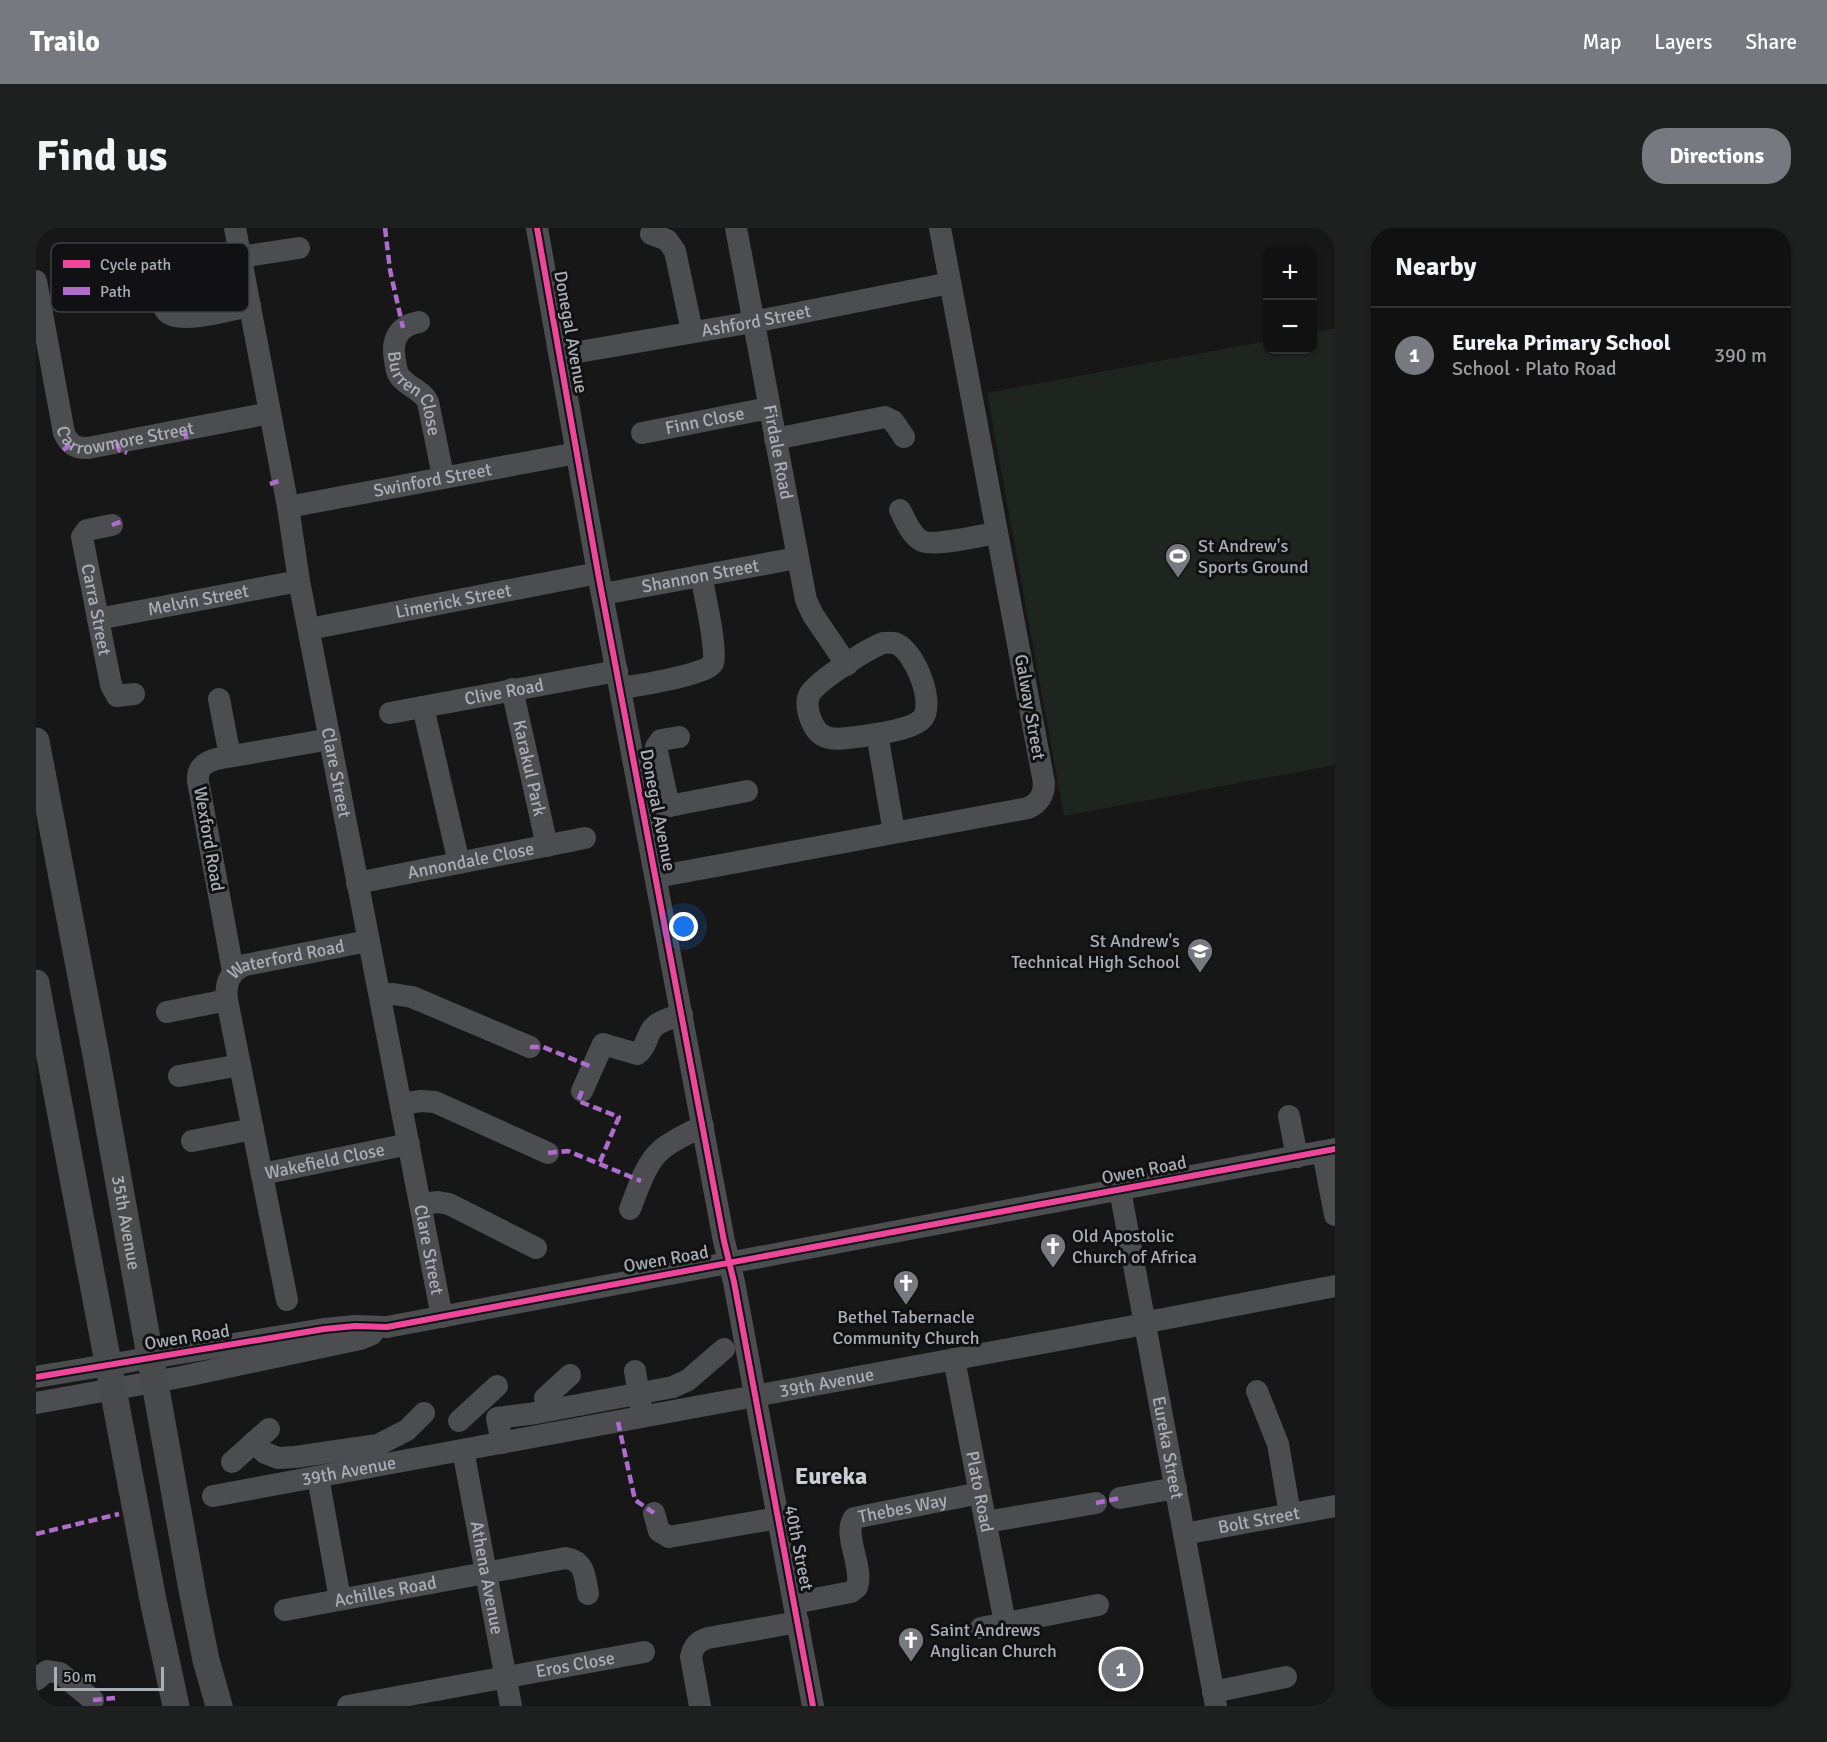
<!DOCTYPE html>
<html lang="en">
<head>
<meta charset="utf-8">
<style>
  body { margin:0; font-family:Signika,sans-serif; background:#1e1f1f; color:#f1f3f6 }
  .controls { position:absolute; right:18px; top:18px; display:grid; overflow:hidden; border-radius:12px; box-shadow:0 2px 4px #0004 }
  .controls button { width:54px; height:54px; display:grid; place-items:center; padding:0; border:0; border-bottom:2px solid #303131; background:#111; color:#f1f3f6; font:30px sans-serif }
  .scale { position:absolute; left:18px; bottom:15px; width:110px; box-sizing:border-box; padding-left:6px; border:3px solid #a9aeb7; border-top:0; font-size:16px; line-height:21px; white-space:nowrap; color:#a9aeb7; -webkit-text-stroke:4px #111113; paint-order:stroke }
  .you { position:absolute; left:648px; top:699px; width:21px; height:21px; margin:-15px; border:4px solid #fff; border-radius:50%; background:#1a73e8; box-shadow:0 0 0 9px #1a73e833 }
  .badge { display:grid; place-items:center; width:39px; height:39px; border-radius:50%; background:#76797f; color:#fff; font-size:20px; font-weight:700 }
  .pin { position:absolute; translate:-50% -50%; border:3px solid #fff; box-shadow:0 2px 6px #0006 }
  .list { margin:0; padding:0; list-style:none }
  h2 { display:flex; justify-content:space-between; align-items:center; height:78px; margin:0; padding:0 24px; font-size:26px }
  h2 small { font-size:20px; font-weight:400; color:#9c9d9f }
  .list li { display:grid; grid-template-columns:39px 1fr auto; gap:18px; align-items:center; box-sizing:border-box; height:96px; padding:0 24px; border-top:2px solid #303131 }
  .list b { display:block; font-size:22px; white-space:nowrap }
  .list p { margin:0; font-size:20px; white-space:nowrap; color:#9c9d9f }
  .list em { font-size:20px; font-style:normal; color:#9c9d9f }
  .map { position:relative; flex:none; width:1299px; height:1478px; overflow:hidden; border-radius:24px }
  header { display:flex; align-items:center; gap:36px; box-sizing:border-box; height:84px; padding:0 30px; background:#76797f; color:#fff }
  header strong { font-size:28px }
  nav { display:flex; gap:33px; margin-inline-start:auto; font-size:21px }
  .intro { display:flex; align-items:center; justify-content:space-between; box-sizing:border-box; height:144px; padding:0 36px }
  h1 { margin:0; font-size:42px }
  .button { padding:15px 27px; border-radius:24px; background:#76797f; color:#fff; font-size:21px; font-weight:700 }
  main { display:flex; gap:36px; padding:0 36px }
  aside { flex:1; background:#111; border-radius:24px; box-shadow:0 2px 4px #0004 }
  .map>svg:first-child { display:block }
  .green { fill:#1e241e }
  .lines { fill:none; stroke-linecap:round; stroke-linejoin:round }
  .minor { stroke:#4c4d50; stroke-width:22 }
  .major { stroke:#494a4c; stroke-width:27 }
  .quiet { stroke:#b06ccc; stroke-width:4.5; stroke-dasharray:9 4.5; stroke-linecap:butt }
  .cycleway-casing { stroke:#111113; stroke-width:10 }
  .cycleway { stroke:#ed469a; stroke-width:6 }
  .labels { text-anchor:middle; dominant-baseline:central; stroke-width:6; stroke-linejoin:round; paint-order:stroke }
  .street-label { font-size:18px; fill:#a9aeb7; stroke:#111113 }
  .poi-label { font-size:18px; fill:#a9aeb7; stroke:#111113; text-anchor:start }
  .district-label { font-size:24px; font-weight:bold; fill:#cacdd3; stroke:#111113 }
  .key { fill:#111113; stroke:#3f4044; stroke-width:1.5 }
  .key-label { font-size:16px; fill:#a9aeb7 }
</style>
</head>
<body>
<header>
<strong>Trailo</strong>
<nav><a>Map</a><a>Layers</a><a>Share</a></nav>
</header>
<div class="intro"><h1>Find us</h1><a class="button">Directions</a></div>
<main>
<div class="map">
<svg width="1299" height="1478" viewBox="0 0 1299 1478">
  <rect width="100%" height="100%" fill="#171717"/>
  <path class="green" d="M1299,100V537L1028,588L951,165L1231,113L1232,122H1276L1277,104Z"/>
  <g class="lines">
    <g class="minor">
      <path id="s1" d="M199,0L252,279L263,353L406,1089"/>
      <path d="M501,0L562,345L688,1013L698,1054L777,1478"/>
      <path id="s2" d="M700,0L770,372L777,387L811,437"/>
      <path d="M615,6L631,12L639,23L656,103"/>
      <path d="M205,29L263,20"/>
      <path id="s3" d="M0,53L28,205C33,216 40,221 52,220L234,185"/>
      <path d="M124,56C125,64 125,78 131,84C143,97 197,81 214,78"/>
      <path id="s4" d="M383,94C362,98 355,112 359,132C360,138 360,144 364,149C372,159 386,162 392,174L407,248"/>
      <path id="s5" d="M525,127L717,94L914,55"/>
      <path id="s6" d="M606,205L733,180"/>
      <path d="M739,211L849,189L857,193L868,209"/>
      <path id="s7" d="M252,279L541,225"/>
      <path d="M864,282C869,291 875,308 886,313C898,319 946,307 961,305"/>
      <path id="s8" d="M76,297L51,302L46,309L75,457L81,468L98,466"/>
      <path id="s9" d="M567,366L761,330"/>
      <path id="s10" d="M62,391L263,353"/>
      <path id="s11" d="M273,401L562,345"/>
      <path d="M847,415C852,415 857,414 861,416C879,424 901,478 885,492C873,502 842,506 828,508C801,511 782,518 773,486C771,478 770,471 775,464C785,451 831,421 847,415Z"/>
      <path d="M584,460C600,458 671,447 677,435C682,426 668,362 665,348"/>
      <path id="s12" d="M476,461L511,618"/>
      <path d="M183,471L194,528"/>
      <path d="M387,479L423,635"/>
      <path id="s13" d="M354,485L581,443"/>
      <path d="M841,506L858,604"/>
      <path d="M633,578L620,519L625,512L643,509"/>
      <path d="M607,583L711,563"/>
      <path d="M620,649L992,580C1003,575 1008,567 1008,555L904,0"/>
      <path id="s14" d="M321,655L549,610"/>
      <path d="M197,743L162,553C161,540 168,535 180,531L294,511"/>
      <path d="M344,767L357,766L376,769L494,819"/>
      <path d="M131,784L191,772"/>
      <path d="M143,848L204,837"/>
      <path d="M546,863L567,816L601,826C610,820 610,810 616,801C622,793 636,790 646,786"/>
      <path d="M365,876L385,873L399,874L512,925"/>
      <path d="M1253,888L1261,929"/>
      <path d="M156,913L217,901"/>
      <path d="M1287,924L1299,987"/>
      <path id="s15" d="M226,946L373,916"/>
      <path id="s16" d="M1084,962L1180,1478"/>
      <path d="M384,976L402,974L413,976L500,1020"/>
      <path d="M594,981C602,961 609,936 625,922C637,912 653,905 667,898"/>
      <path id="s17" d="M251,1072L191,772C189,756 193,744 209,737L332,713"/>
      <path id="s18" d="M918,1131L969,1395"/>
      <path d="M599,1143L605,1179"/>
      <path d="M0,1149L288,1101L319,1098L351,1099L1299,921"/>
      <path d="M1221,1163L1242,1216L1254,1286"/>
      <path d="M509,1170L534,1147"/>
      <path d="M0,1175L145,1149L324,1111L336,1106"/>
      <path d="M423,1193L461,1158"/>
      <path d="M218,1214L229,1225L242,1230L259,1229L342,1217L371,1202L388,1185"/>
      <path d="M466,1215L461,1190L500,1185L637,1159L652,1152L688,1121"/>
      <path id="s19" d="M427,1222L475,1478"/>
      <path d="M196,1234L233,1201"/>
      <path d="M282,1249L304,1371"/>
      <path id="s20" d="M177,1268L1109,1096L1117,1093L1299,1058"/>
      <path d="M1084,1270L1140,1260"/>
      <path d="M618,1285L623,1303L633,1309L742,1290"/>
      <path d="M950,1294L1060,1275"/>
      <path id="s21" d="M1148,1306L1299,1278"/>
      <path id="s22" d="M758,1375L815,1364L821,1359C828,1339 806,1306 818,1290L944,1265"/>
      <path id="s23" d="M249,1382L530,1330C549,1333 549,1349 552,1366"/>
      <path d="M945,1400L1062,1377"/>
      <path d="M0,1452L11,1443L24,1445L57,1472"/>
      <path d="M1177,1464L1250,1449"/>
      <path id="s24" d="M312,1478L608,1424"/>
      <path d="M664,1478L655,1429C657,1418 662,1413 672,1410L762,1394"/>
    </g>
    <g class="major">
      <path id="s25" d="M0,513L60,827L157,1367L170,1432L183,1478"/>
      <path d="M0,755L117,1372L140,1478"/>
    </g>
    <g class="quiet">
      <path d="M349,0L354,42L367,100"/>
      <path d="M149,202L151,215"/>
      <path d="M81,215L83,222L91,225"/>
      <path d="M27,222L36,216"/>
      <path d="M234,256L246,252"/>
      <path d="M76,297L87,293"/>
      <path d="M494,819H507L556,839"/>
      <path d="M546,863L542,873L583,889L563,936"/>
      <path d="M512,925L532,923L605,953"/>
      <path d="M582,1194L599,1272L618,1285"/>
      <path d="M1060,1275L1084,1270"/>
      <path d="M0,1306L83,1286"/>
      <path d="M57,1472L79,1470"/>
    </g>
    <g class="cycleway-casing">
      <g id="cycleway">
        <path d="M501,0L562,345L688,1013L698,1054L777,1478"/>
        <path d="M0,1149L288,1101L319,1098L351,1099L1299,921"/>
      </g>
    </g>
    <use href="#cycleway" class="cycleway"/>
  </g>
  <defs>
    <g id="stadium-pin" transform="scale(1.35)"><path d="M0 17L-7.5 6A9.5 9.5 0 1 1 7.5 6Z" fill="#76797f" stroke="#111113"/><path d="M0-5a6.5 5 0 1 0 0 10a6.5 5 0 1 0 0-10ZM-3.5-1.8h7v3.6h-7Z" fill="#fff"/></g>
    <g id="school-pin" transform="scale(1.35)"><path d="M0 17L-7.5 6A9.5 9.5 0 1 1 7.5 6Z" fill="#76797f" stroke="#111113"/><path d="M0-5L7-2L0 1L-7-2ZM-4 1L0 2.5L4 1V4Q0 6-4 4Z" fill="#fff"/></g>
    <g id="church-pin" transform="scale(1.35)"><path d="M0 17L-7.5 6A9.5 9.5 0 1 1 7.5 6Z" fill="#76797f" stroke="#111113"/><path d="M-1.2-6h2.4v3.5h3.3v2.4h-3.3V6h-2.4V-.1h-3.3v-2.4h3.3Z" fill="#fff"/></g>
  </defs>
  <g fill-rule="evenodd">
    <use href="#stadium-pin" x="1142" y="328"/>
    <use href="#school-pin" x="1164" y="723"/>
    <use href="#church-pin" x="1017" y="1018"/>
    <use href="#church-pin" x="870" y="1055"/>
    <use href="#church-pin" x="875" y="1412"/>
  </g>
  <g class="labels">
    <g class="street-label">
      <text stroke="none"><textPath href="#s5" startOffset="198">Ashford Street</textPath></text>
      <text transform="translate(535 104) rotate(80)">Donegal Avenue</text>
      <text stroke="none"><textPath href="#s4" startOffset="92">Burren Close</textPath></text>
      <text stroke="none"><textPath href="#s6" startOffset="64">Finn Close</textPath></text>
      <text stroke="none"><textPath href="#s3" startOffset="220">Carrowmore Street</textPath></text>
      <text stroke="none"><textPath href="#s2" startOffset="228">Firdale Road</textPath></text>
      <text stroke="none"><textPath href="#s7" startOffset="147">Swinford Street</textPath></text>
      <text stroke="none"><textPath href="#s9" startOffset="99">Shannon Street</textPath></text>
      <text stroke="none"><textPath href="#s10" startOffset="102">Melvin Street</textPath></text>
      <text stroke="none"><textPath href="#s11" startOffset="147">Limerick Street</textPath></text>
      <text stroke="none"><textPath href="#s8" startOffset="108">Carra Street</textPath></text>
      <text stroke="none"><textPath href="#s13" startOffset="116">Clive Road</textPath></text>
      <text transform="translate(994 479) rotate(80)">Galway Street</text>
      <text stroke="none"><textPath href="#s12" startOffset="81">Karakul Park</textPath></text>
      <text stroke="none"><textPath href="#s1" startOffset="554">Clare Street</textPath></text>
      <text transform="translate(622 582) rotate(79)">Donegal Avenue</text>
      <text transform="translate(173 611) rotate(80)">Wexford Road</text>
      <text stroke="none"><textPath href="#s14" startOffset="116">Annondale Close</textPath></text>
      <text stroke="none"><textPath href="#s17" startOffset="390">Waterford Road</textPath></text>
      <text stroke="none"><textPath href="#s15" startOffset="64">Wakefield Close</textPath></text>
      <text transform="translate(1108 942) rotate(-11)">Owen Road</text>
      <text stroke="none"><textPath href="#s25" startOffset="490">35th Avenue</textPath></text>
      <text stroke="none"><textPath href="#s1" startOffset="1040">Clare Street</textPath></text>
      <text transform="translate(630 1031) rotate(-10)">Owen Road</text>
      <text transform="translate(151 1109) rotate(-9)">Owen Road</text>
      <text stroke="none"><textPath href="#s20" startOffset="624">39th Avenue</textPath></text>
      <text stroke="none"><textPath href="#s16" startOffset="262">Eureka Street</textPath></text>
      <text stroke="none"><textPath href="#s20" startOffset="138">39th Avenue</textPath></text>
      <text stroke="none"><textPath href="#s18" startOffset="135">Plato Road</textPath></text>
      <text stroke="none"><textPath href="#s22" startOffset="186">Thebes Way</textPath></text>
      <text stroke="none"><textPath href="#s21" startOffset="76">Bolt Street</textPath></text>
      <text transform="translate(763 1320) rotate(79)">40th Street</text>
      <text stroke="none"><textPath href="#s19" startOffset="130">Athena Avenue</textPath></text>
      <text stroke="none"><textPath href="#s23" startOffset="102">Achilles Road</textPath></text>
      <text stroke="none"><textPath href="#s24" startOffset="231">Eros Close</textPath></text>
    </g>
    <g class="poi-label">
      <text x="1162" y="318">St Andrew's<tspan x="1162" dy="21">Sports Ground</tspan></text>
      <text x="1144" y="713" text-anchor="end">St Andrew's<tspan x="1144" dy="21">Technical High School</tspan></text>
      <text x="1036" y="1008">Old Apostolic<tspan x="1036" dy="21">Church of Africa</tspan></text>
      <text x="870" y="1089" text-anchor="middle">Bethel Tabernacle<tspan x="870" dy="21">Community Church</tspan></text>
      <text x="894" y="1402">Saint Andrews<tspan x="894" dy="21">Anglican Church</tspan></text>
    </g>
    <g class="district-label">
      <text x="795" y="1248">Eureka</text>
    </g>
  </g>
  <rect x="15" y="15" width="198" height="69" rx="9" class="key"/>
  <rect x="27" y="32" width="27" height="8" fill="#ed469a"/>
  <rect x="27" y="59" width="27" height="8" fill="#b06ccc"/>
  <g class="key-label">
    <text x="64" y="42">Cycle path</text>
    <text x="64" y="69">Path</text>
  </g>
</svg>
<div class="controls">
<button>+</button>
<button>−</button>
</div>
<div class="scale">50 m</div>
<div class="you"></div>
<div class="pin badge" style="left:1085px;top:1441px">1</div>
</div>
<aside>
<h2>Nearby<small></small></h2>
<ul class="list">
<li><span class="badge">1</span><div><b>Eureka Primary School</b><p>School · Plato Road</p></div><em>390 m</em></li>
</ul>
</aside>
</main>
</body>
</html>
